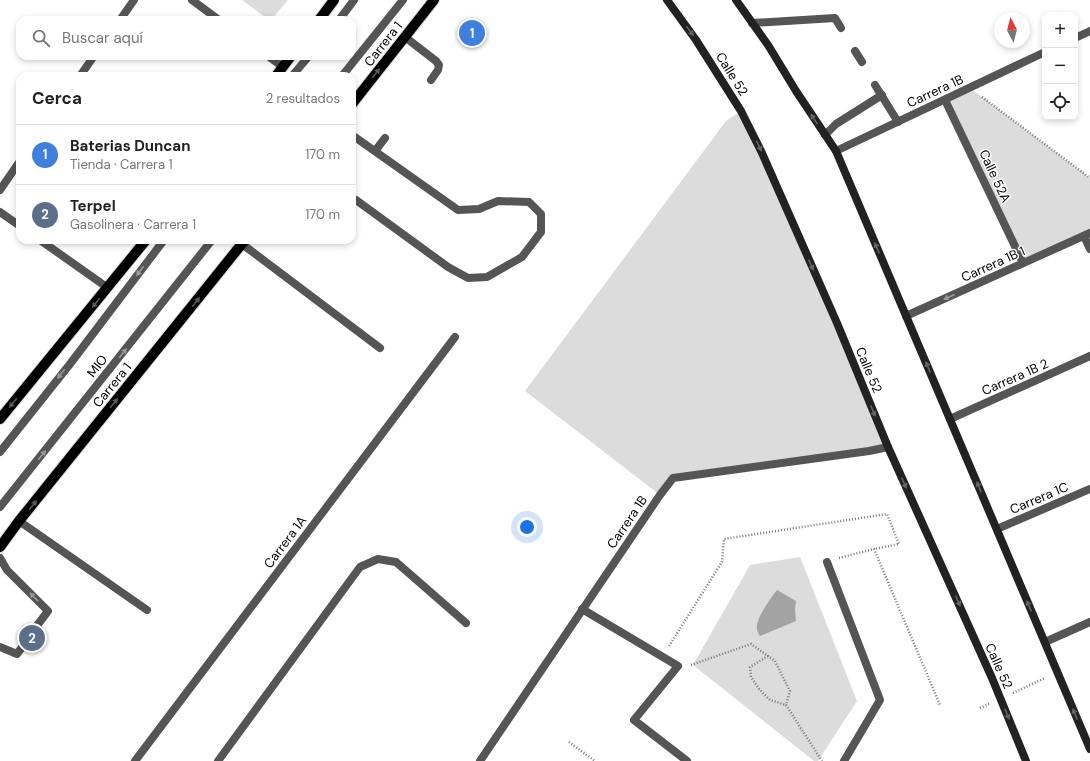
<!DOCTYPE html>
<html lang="es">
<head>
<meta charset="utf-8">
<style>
  body { margin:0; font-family:"DM Sans",sans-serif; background:#f2f2f2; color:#222 }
  .controls { position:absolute; right:12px; top:12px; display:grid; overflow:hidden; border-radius:8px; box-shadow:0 2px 6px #0003 }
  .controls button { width:36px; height:36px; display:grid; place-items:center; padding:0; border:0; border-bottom:1px solid #e0e0e0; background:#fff; color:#222; font:20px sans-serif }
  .compass { position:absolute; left:994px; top:12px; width:36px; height:36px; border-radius:50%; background:#fff; box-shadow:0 2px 6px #0003; rotate:353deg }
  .you { position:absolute; left:527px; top:527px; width:14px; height:14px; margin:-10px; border:3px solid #fff; border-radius:50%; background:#1a73e8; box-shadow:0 0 0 6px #1a73e833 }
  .badge { display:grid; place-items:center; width:26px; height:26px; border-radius:50%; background:#db2777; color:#fff; font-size:13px; font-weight:700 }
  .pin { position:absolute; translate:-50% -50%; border:2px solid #fff; box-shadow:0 1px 4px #0006 }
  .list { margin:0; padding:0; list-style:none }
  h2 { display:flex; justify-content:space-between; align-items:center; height:52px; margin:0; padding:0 16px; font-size:17px }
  h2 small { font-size:13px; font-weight:400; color:#767676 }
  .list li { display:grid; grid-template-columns:26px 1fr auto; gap:12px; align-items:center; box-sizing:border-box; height:60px; padding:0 16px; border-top:1px solid #e0e0e0 }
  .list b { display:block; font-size:15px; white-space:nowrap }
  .list p { margin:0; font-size:13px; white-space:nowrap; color:#767676 }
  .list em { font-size:13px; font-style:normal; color:#767676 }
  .icon { flex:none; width:22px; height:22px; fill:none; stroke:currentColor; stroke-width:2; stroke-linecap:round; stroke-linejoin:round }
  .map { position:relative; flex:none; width:1090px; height:761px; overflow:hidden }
  .search { position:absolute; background:#fff; box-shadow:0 2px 6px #0003; left:16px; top:16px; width:340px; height:44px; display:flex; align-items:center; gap:10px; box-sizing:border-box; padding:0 14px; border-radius:12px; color:#767676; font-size:15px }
  .panel { position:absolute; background:#fff; box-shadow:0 2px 6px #0003; left:16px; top:72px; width:340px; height:172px; border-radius:12px }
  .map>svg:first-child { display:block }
  .green { fill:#dcdcdc }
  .water { fill:#a3a3a3 }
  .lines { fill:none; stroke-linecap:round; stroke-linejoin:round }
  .primary-casing { stroke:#dbdbdb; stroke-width:12 }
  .path { stroke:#777; stroke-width:2.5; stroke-dasharray:1 2; stroke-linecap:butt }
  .service { stroke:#555; stroke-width:8 }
  .minor { stroke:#555; stroke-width:8 }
  .secondary { stroke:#222; stroke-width:8 }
  .primary { stroke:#000; stroke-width:10 }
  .oneway { fill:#646464 }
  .oneway2 { fill:#595959 }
  .oneway3 { fill:#999 }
  .labels { text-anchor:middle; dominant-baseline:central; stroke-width:3; stroke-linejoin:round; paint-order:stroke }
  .street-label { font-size:13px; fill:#000; stroke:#fff }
</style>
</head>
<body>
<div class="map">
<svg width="1090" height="761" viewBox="0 0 1090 761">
  <rect width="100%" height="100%" fill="#fff"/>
  <g class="green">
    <path d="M242,0H288L271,20H269Z"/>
    <path d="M970,88L1090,178V233L1023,263L945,100Z"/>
    <path d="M741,111L888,447L673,478L660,495L525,391L726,121Z"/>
    <path d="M800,557L857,701L818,761H814L693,665L750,565Z"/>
  </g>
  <path class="water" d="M777,590L796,601L795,609L796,621L760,636C758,633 756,629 757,624C760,613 770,599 777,590Z"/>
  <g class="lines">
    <g class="primary-casing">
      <g id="primary">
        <path d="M319,20L334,0"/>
        <path d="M276,76L291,56"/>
        <path d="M352,104L434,0"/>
        <path d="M0,419L146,240"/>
        <path d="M0,547L19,521L245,240"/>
      </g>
    </g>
    <g class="path">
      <path d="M982,97L1090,178"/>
      <path d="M839,558L874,549L940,705"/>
      <path d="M669,646L722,562L724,539L887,514L899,544L874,549"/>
      <path d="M768,656L750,667L751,677L759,689L770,700L786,705"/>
      <path d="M691,665L751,644L775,661L790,691L786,705L822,761"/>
      <path d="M1013,693L1045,678"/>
      <path d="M980,708L989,704"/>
      <path d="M569,742L595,761"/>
    </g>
    <g class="service">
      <path d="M339,20L354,0"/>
      <path d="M752,23L835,18L841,28"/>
      <path d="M405,37L436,61L439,65L438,70L431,80"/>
      <path d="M855,51L862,62"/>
      <path d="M292,76L309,56"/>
      <path d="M342,76L403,0"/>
      <path d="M875,85L898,122"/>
      <path d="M352,135L458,210L479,209L498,201L529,202L541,214V232L522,257L487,277L468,278L448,267L356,200"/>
      <path d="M825,135L836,124L882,95"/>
      <path d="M375,151L385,138"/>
      <path d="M242,244L380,348"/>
      <path d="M0,452L70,364L164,240"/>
      <path d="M0,507L212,240"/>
      <path d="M19,521L147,610"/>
      <path d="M0,558L7,570L48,611L36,627"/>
      <path d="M827,562L880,700L844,761"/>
      <path d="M582,609L678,666L634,720L687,761"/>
      <path d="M0,647L17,654L23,646"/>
      <path d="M218,761L360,567L378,559L396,562L466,623"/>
    </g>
    <g class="minor">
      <path d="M192,0L219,20"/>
      <path d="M120,20L134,0"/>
      <path d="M1075,38L1090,31"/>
      <path d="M268,56L283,67"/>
      <path d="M80,76L94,56"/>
      <path d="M945,100L1023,263"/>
      <path d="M836,151L1045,52"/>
      <path d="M0,190L20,161"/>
      <path d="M0,212L20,226"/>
      <path d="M1084,236L1090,249"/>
      <path d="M40,240L108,288"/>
      <path d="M906,316L1090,233"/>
      <path d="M950,419L1090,356"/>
      <path d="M997,529L1090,489"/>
      <path d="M1045,642L1090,622"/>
      <path d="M135,761L455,337"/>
      <path d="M480,761L660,495L673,478L869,451L888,447"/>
    </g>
    <g class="secondary">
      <path d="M667,0L696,40L741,111L762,153L837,323L888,447L992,678L1026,761"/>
      <path d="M736,0L768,45L796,91L836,151L1090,749"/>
    </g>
    <use href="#primary" class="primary"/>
  </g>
  <defs><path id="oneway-solid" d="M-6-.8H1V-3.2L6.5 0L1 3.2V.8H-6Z"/></defs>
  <g class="oneway">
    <use href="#oneway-solid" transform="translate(690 31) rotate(53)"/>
    <use href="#oneway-solid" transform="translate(814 119) rotate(-124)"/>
    <use href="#oneway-solid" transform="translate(759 146) rotate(64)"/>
    <use href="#oneway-solid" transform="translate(877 248) rotate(-113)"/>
    <use href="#oneway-solid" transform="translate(811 265) rotate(66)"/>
    <use href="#oneway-solid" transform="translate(928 367) rotate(-113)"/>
    <use href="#oneway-solid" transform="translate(873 411) rotate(67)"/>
    <use href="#oneway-solid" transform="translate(904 483) rotate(66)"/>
    <use href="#oneway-solid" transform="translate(979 487) rotate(-113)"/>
    <use href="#oneway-solid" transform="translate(958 601) rotate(66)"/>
    <use href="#oneway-solid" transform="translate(1029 606) rotate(-113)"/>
    <use href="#oneway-solid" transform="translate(1007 714) rotate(68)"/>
    <use href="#oneway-solid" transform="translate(1075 714) rotate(-113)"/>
  </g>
  <g class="oneway2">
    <use href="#oneway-solid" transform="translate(376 73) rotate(-52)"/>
    <use href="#oneway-solid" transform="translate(196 302) rotate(-51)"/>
    <use href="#oneway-solid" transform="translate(96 303) rotate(129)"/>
    <use href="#oneway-solid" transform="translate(13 403) rotate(129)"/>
    <use href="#oneway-solid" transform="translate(114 403) rotate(-51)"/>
    <use href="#oneway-solid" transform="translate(33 505) rotate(-51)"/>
  </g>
  <g class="oneway3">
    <use href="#oneway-solid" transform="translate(140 271) rotate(127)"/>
    <use href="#oneway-solid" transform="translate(949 297) rotate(156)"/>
    <use href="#oneway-solid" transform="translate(123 353) rotate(-52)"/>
    <use href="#oneway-solid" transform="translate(61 374) rotate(128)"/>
    <use href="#oneway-solid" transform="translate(42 455) rotate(-52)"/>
    <use href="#oneway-solid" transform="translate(34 597) rotate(-135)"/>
  </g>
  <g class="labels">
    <g class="street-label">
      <text transform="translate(383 44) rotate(-52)">Carrera 1</text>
      <text transform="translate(732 74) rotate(58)">Calle 52</text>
      <text transform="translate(935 91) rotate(-25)">Carrera 1B</text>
      <text transform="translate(995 176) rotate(65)">Calle 52A</text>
      <text transform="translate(993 264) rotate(-24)">Carrera 1B 1</text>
      <text transform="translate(97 366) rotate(-52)">MIO</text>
      <text transform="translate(869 370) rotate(67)">Calle 52</text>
      <text transform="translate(1015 377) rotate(-24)">Carrera 1B 2</text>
      <text transform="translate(112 385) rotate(-51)">Carrera 1</text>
      <text transform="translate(1039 498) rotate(-23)">Carrera 1C</text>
      <text transform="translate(627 522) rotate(-56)">Carrera 1B</text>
      <text transform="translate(285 542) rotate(-53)">Carrera 1A</text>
      <text transform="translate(999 666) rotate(66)">Calle 52</text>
    </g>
  </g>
</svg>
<div class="controls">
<button>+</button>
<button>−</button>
<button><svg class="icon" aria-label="locate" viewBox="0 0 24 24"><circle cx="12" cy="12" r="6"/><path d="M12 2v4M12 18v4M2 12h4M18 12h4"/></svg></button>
</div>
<svg class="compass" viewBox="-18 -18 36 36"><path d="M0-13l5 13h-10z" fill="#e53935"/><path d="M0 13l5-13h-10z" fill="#767676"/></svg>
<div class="you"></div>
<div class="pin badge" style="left:472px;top:33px;background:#3f7fe0">1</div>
<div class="pin badge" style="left:32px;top:638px;background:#5c6f8a">2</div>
<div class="search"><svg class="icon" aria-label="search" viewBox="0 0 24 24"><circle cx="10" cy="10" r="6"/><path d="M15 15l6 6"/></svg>Buscar aquí</div>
<section class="panel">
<h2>Cerca<small>2 resultados</small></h2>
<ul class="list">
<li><span class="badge" style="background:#3f7fe0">1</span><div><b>Baterias Duncan</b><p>Tienda · Carrera 1</p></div><em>170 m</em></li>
<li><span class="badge" style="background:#5c6f8a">2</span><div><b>Terpel</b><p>Gasolinera · Carrera 1</p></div><em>170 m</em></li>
</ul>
</section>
</div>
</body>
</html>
